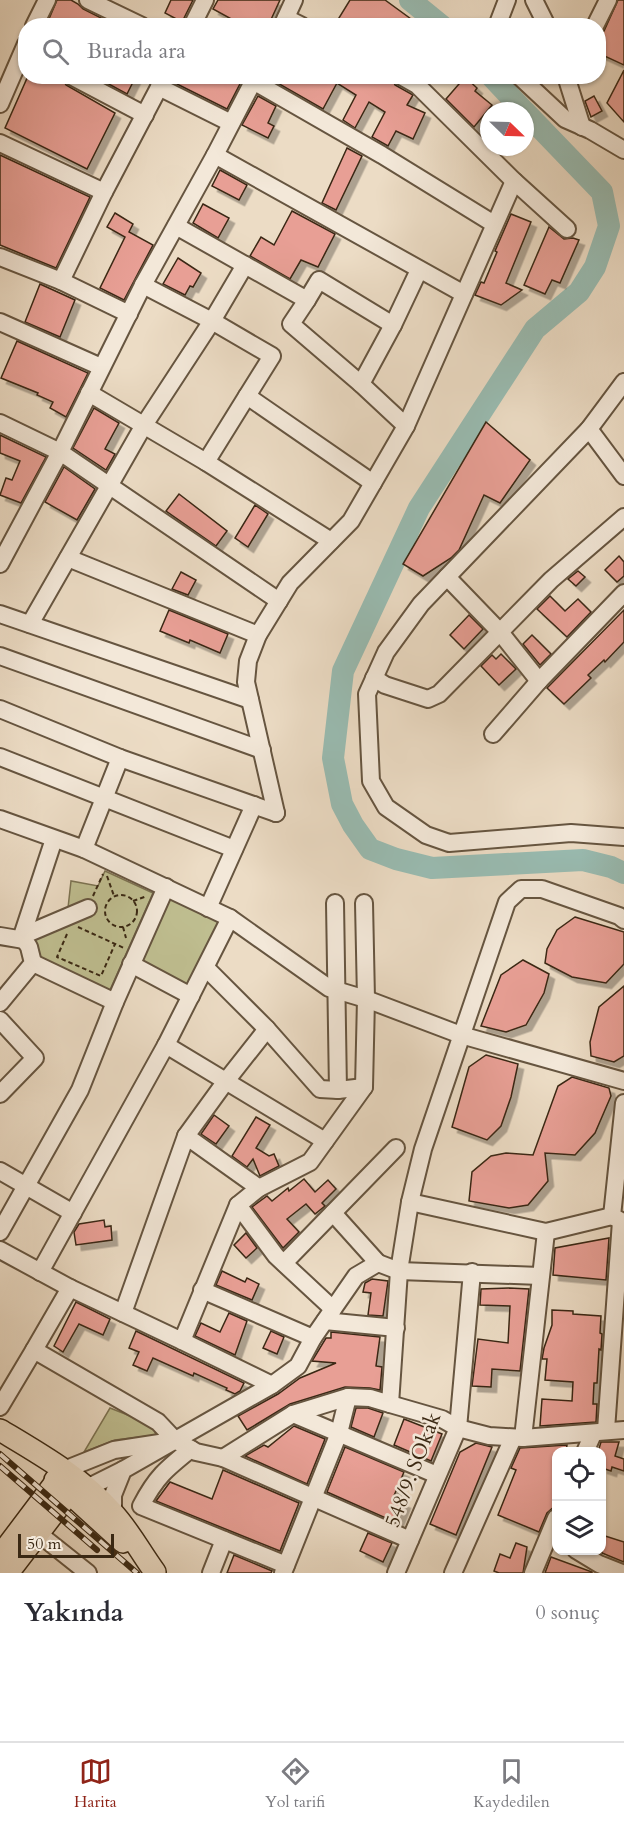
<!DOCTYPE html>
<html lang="tr">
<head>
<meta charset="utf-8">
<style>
  body { margin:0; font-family:Cardo,serif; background:#f2f2f3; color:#2b2b33 }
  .controls { position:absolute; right:18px; bottom:18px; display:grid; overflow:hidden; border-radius:12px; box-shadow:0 2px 4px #0004 }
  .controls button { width:54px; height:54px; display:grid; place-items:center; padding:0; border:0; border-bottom:2px solid #e1e1e2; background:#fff; color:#2b2b33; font:30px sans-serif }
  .compass { position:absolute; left:480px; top:102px; width:54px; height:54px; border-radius:50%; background:#fff; box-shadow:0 2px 4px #0004; rotate:113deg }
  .scale { position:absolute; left:18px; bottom:15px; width:96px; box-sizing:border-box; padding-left:6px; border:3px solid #3a2813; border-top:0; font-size:16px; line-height:21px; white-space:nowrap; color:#3a2813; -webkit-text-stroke:4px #f3e8d9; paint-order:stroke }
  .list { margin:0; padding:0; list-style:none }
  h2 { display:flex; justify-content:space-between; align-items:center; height:78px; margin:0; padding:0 24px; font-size:26px }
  h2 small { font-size:20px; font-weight:400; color:#7c7c81 }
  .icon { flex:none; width:33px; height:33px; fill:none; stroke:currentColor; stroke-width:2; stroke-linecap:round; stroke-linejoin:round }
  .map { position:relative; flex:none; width:624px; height:1573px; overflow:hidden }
  .search { position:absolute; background:#fff; box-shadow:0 2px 4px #0004; left:18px; right:18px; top:18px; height:66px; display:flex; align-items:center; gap:15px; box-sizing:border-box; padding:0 21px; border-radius:24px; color:#7c7c81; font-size:22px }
  .sheet { height:168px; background:#fff }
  nav { display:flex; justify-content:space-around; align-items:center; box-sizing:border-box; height:84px; border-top:2px solid #e1e1e2; background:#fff; font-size:16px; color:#7c7c81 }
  nav a { display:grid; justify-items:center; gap:3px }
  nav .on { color:#8f2418 }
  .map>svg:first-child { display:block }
  .green { fill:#bfbe90; stroke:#7c7352; stroke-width:1.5 }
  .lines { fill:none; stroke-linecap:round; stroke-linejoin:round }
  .river { stroke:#99bcb2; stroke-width:22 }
  .building { fill:#e89f95; stroke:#3a2813; stroke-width:1.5; filter:url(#shadow) }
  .minor-casing { stroke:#665540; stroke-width:20 }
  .major-casing { stroke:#3a2813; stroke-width:24 }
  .path { stroke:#3a2813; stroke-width:2; stroke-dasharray:4.5 3; stroke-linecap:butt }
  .minor { stroke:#f3e8d9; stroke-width:16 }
  .major { stroke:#ecdcc5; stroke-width:21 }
  .rail-casing { stroke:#3a2813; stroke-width:6 }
  .rail { stroke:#f3e8d9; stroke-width:4; stroke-dasharray:11; stroke-linecap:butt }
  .labels { text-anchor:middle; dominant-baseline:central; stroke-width:5; stroke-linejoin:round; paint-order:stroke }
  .street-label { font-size:21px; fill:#3a2813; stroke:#f3e8d9 }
</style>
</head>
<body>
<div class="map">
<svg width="624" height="1573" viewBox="0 0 624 1573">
  <defs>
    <filter id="shadow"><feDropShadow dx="5.5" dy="5.5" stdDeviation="0" flood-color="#0004"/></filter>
  </defs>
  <rect width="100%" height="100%" fill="#ecdcc5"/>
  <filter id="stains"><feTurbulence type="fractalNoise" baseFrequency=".00333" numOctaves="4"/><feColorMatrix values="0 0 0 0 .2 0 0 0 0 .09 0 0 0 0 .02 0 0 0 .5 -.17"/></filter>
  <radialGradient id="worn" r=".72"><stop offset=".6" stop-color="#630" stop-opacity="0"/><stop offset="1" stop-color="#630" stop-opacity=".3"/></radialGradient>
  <g class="green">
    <path d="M105,871L153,893L110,990L32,956L22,936L67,917L71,881L98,886Z"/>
    <path d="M166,887L230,918L191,996L131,964Z"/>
    <path d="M110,1408L153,1425L156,1435L115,1440L84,1452Z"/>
  </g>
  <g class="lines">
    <g class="river">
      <path d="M410,0L442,26"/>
      <path d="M491,76L524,111"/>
      <path d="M525,112L602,192L609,226L595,267L579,292L535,329L419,508L343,671L333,758L342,804L353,825L370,849L396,859L432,868L583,860L611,867L624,873"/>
    </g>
  </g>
  <g class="building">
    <path d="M57,0H71L78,4L83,9L117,26H46Z"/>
    <path d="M171,0H193L182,22L165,13Z"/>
    <path d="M218,0H280L268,26H244L213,9Z"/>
    <path d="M350,0H385L411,19L408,26H334Z"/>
    <path d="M618,0H624V65L598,53V36L604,31Z"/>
    <path d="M624,70V122L607,103Z"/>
    <path d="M28,76H61L66,85L115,113L87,169L5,128Z"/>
    <path d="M94,76H136L127,94Z"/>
    <path d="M175,76H244L227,109L173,82Z"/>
    <path d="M391,76L395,85L413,95L407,105L425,113L413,139L396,131L388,146L372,137L385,112L369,102L355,128L343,120L356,95L337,83L323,109L267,77Z"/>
    <path d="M465,77L477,88L475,91L492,105L474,127L446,99Z"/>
    <path d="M258,96L276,106L268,123L274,126L268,138L242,125Z"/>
    <path d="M594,96L602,111L591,117L585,101Z"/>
    <path d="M347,148L362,156L336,210L322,203Z"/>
    <path d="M0,155L90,197L56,268L0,245Z"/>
    <path d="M220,170L247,185L239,200L212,186Z"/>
    <path d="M203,204L229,218L218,238L193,223Z"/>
    <path d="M292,211L335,234L318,267L301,260L290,279L250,256L261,237L274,245Z"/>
    <path d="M115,213L133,224L129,232L153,245L124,300L100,288L125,237L107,227Z"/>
    <path d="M511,214L531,222L506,283L522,290L501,305L475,295L481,282L484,283L497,252L495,251Z"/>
    <path d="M549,227L564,239L573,238L579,240L560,283L552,280L545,294L524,285Z"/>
    <path d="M178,258L201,273L193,287L190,286L185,295L163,284Z"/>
    <path d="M40,284L75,300L60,337L25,322Z"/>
    <path d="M17,341L88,373L66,417L50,408L53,402L37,395L38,393L1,378Z"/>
    <path d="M94,408L119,423L105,449L115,454L106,470L73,448Z"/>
    <path d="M486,422L530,460L500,503L484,495L459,550L451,558L423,576L403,564Z"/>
    <path d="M0,435L46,457L21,503L0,495L6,478L12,480L20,461L0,453Z"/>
    <path d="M64,467L95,489L77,520L45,502Z"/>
    <path d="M179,494L227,531L216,546L166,511Z"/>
    <path d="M255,505L268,514L248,547L235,538Z"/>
    <path d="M619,556L624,562V576L617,582L605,570Z"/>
    <path d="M578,571L585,577L576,586L568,579Z"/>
    <path d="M181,572L196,580L188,595L172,589Z"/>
    <path d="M550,596L565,611L578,599L591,612L567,637L537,609Z"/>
    <path d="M169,610L228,634L220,653L190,640L189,643L160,631Z"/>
    <path d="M624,610V642L605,662L604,660L588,675L591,678L564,704L547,688Z"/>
    <path d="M469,615L483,629L464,649L450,635Z"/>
    <path d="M532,635L551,654L540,665L523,644Z"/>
    <path d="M501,654L516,669L499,685L481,666L492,655L496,659Z"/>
    <path d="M575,917L624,932V964L606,983L572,977L545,963L547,949L557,930Z"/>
    <path d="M523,960L549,974L544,993L526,1025L506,1032L481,1026L501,975Z"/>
    <path d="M624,986V1056L614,1062L591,1056L590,1042L599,1007Z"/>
    <path d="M486,1055L518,1064L511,1097L501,1126L487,1140L452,1127L469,1067Z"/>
    <path d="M572,1077L609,1088L611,1096L595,1133L575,1155L545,1153L548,1181L528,1205L509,1208L469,1201L472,1172L491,1156L506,1153L533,1155L558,1086Z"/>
    <path d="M214,1115L229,1126L216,1144L201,1134Z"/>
    <path d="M256,1117L270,1125L256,1148L269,1156L274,1154L279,1166L260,1176L253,1159L247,1167L232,1156Z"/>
    <path d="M304,1179L315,1192L328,1180L336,1189L322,1203L325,1206L315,1214L306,1204L287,1219L299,1232L283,1248L252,1207L267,1196L272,1201L288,1188L289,1191Z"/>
    <path d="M104,1220L105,1227L111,1226L112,1240L76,1245L74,1232L79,1224Z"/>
    <path d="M246,1233L257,1248L246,1258L234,1245Z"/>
    <path d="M609,1238L606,1280L553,1275L555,1248Z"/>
    <path d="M222,1271L245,1282L247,1278L259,1284L252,1300L216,1285Z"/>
    <path d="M372,1279L388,1281L383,1316L368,1315L371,1293L363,1292L365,1283Z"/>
    <path d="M509,1288L529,1289L520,1371L492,1369L491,1387L472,1386L478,1339L508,1343L510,1306L480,1305L481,1289Z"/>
    <path d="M76,1302L110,1319L103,1335L79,1324L63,1352L54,1346Z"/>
    <path d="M552,1310L573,1311V1314L601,1316L600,1333L602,1334L601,1350L599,1349L597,1383H594L593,1404H597L596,1422L540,1426L542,1399L572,1401L573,1382L545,1380L547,1359H542L544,1348L552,1325Z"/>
    <path d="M229,1313L247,1321L235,1355L195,1336L201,1323L220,1332Z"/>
    <path d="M136,1331L244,1383L240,1391L235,1394L226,1390L227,1388L194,1373L193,1376L153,1358L147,1371L133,1365L139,1352L129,1348Z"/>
    <path d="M271,1331L284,1337L277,1354L263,1348Z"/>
    <path d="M331,1332L380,1337L376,1366L382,1367L380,1390L370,1388L345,1387L290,1404L247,1430L238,1416L278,1394L300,1378L336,1363L312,1361L326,1338H331Z"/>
    <path d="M356,1408H368L383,1413L374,1437L351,1427Z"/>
    <path d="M404,1419L442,1434L431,1461L394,1445Z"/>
    <path d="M294,1426L325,1439L307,1484L245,1456L264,1445L268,1447Z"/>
    <path d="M601,1442H619L615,1456L624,1459V1471L612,1467L611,1471L602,1468V1452H598Z"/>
    <path d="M476,1443L492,1447L456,1535L430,1524L460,1452Z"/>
    <path d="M567,1445L566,1452H556V1505L547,1513L539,1532L498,1515L516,1470L511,1468L520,1448Z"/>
    <path d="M345,1447L404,1472L393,1498L405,1503L397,1523L327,1492Z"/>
    <path d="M223,1470L299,1503L280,1551L156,1501L170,1482L212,1499Z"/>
    <path d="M368,1533L392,1543L383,1562L360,1551Z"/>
    <path d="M602,1535L624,1542V1562L602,1553Z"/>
    <path d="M516,1543L527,1547L523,1573H499L494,1571L500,1554L510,1558Z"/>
    <path d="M234,1555L272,1571L271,1573H227Z"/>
    <path d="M551,1557L592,1572V1573H545Z"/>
  </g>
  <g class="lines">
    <g class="minor-casing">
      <g id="minor">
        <path d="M88,0L142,26"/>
        <path d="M534,0L547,26"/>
        <path d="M286,18L302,26"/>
        <path d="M34,26L47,0"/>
        <path d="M192,26L205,0"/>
        <path d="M282,26L294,0"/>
        <path d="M497,26L507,0"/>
        <path d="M595,26L608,0"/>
        <path d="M71,76L145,115"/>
        <path d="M401,76L417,85L514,181L567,229"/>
        <path d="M519,76L565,119L590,130L624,150"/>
        <path d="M566,76L582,127"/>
        <path d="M253,81L382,155L494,224"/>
        <path d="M159,87L231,123"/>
        <path d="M0,104L26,44"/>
        <path d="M0,143L104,192"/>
        <path d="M215,155L464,294"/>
        <path d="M176,226L307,300L291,324L361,384L406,426"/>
        <path d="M0,257L61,281L129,314"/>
        <path d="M61,281L104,192L165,76"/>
        <path d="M143,285L212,321L272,356L247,396L373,483"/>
        <path d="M307,300L319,280L393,325"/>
        <path d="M0,322L101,367"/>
        <path d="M624,382L589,429L421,604L386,652L367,694L371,781L386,807L426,835L449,843L571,833L624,837"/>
        <path d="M361,384L393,325L419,270"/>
        <path d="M89,393L206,462L331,541"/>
        <path d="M0,423L60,452L279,601"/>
        <path d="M589,429L624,476"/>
        <path d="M206,462L247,396"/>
        <path d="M68,558L258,635"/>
        <path d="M0,564L60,452L143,285L215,155L256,76"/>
        <path d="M447,577L500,632L539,681"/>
        <path d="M0,614L250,700"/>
        <path d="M30,624L144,425L212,321L245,265"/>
        <path d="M0,656L262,750"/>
        <path d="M374,678L385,685L428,699L439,694L551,580L624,517"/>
        <path d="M0,709L120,758L276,813"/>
        <path d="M493,734L539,681L624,593"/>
        <path d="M0,757L234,849"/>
        <path d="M276,813L246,682L248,661L258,635L290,583L351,521L406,426L514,181"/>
        <path d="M0,819L84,849L230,918L329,988L366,999L461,1035L624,1081"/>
        <path d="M84,849L120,758"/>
        <path d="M335,903L338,1090"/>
        <path d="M208,908L254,805"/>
        <path d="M0,936L24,940"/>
        <path d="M22,936L88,908"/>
        <path d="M33,963L115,1002"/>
        <path d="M131,964L191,996"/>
        <path d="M206,968L267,1029L320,1089L338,1090L364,1087"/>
        <path d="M0,1003L33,963L29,947L22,936L54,839"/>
        <path d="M0,1020L35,1058L0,1094"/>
        <path d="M166,1045L325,1141"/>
        <path d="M186,1136L259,1188"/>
        <path d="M0,1171L73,1213"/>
        <path d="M410,1202L546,1232L612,1216"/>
        <path d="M238,1205L276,1256L333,1309"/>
        <path d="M333,1213L378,1263"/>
        <path d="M0,1232L80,1090L115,1002L166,887"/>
        <path d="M0,1250L70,1288L182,1341L238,1205L259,1188L310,1162L364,1087L366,999L364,903"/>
        <path d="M284,1263L396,1148"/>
        <path d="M40,1272L166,1045L230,918"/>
        <path d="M202,1290L313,1338"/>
        <path d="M123,1313L186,1136L226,1081L267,1029"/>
        <path d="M325,1321L396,1328"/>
        <path d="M182,1341L272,1385"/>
        <path d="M34,1350L70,1288"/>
        <path d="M390,1404L442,1419L458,1428L489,1436L523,1438L624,1430"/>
        <path d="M0,1407L34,1350L158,1422L175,1440L196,1452L223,1458L410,1540"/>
        <path d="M293,1414L437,1475"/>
        <path d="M606,1430L621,1221L612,1216L624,1103"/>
        <path d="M523,1438L546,1232"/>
        <path d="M191,1449C166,1469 156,1477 141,1506L286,1565"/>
        <path d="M585,1452L593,1434"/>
        <path d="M223,1458L293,1414L348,1397L370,1398L390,1404L399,1271L410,1202L423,1149L507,902L521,889H542L619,916L624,920"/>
        <path d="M64,1470L114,1450L166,1442"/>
        <path d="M77,1491L87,1488L123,1470"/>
        <path d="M113,1513V1495L123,1470L272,1385L298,1366L313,1338L356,1276L378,1263L399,1271L540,1276"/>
        <path d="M39,1534L88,1573"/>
        <path d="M576,1550L599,1564L622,1573"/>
        <path d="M211,1573L224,1540"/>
        <path d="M283,1573L339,1433L348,1397"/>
        <path d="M396,1573L458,1428L472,1272"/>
        <path d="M453,1573L513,1438"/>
        <path d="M533,1573L556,1518"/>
      </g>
    </g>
    <g class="major-casing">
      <g id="major">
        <path d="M0,1430C40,1454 81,1477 112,1512C129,1530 141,1553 155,1572"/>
        <path d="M55,1480L123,1542"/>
        <path d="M0,1556L64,1471"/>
        <path d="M8,1573L70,1492"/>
      </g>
    </g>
    <g class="path">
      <path d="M107,876L114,896"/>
      <circle cx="121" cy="911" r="16"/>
      <path d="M93,896L103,874"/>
      <path d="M133,901L147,896"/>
      <path d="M78,927L124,948"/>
      <path d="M123,927L126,938"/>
      <path d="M67,934L57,957L101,976L115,944"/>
    </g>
    <use href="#minor" class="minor"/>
    <use href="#major" class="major"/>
    <g class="rail-casing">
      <g id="rail">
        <path d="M0,1454L137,1573"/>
        <path d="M0,1466L97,1550"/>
      </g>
    </g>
    <use href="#rail" class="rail"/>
  </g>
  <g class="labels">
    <g class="street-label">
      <text transform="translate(413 1470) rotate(-69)">548/9. SOkak</text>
    </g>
  </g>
  <rect width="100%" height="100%" filter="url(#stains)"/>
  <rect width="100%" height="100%" fill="url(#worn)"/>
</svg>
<div class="controls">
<button><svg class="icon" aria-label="locate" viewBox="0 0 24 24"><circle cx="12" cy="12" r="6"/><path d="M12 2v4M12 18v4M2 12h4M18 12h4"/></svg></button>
<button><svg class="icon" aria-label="layers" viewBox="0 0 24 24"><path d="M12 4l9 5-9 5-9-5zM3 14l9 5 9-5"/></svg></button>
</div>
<svg class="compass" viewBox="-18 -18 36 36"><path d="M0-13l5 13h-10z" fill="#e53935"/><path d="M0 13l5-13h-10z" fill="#7c7c81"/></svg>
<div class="scale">50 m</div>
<div class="search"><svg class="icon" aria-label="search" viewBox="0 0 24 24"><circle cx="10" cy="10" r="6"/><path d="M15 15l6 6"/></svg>Burada ara</div>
</div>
<section class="sheet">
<h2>Yakında<small>0 sonuç</small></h2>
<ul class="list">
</ul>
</section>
<nav>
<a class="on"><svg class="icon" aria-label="map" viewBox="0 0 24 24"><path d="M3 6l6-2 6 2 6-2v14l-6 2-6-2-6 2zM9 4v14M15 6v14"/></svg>Harita</a>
<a><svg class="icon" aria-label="directions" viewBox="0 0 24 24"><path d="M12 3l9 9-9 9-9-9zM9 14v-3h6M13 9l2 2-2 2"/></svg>Yol tarifi</a>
<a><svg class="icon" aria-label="saved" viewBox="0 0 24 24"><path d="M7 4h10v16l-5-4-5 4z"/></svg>Kaydedilen</a>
</nav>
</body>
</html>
